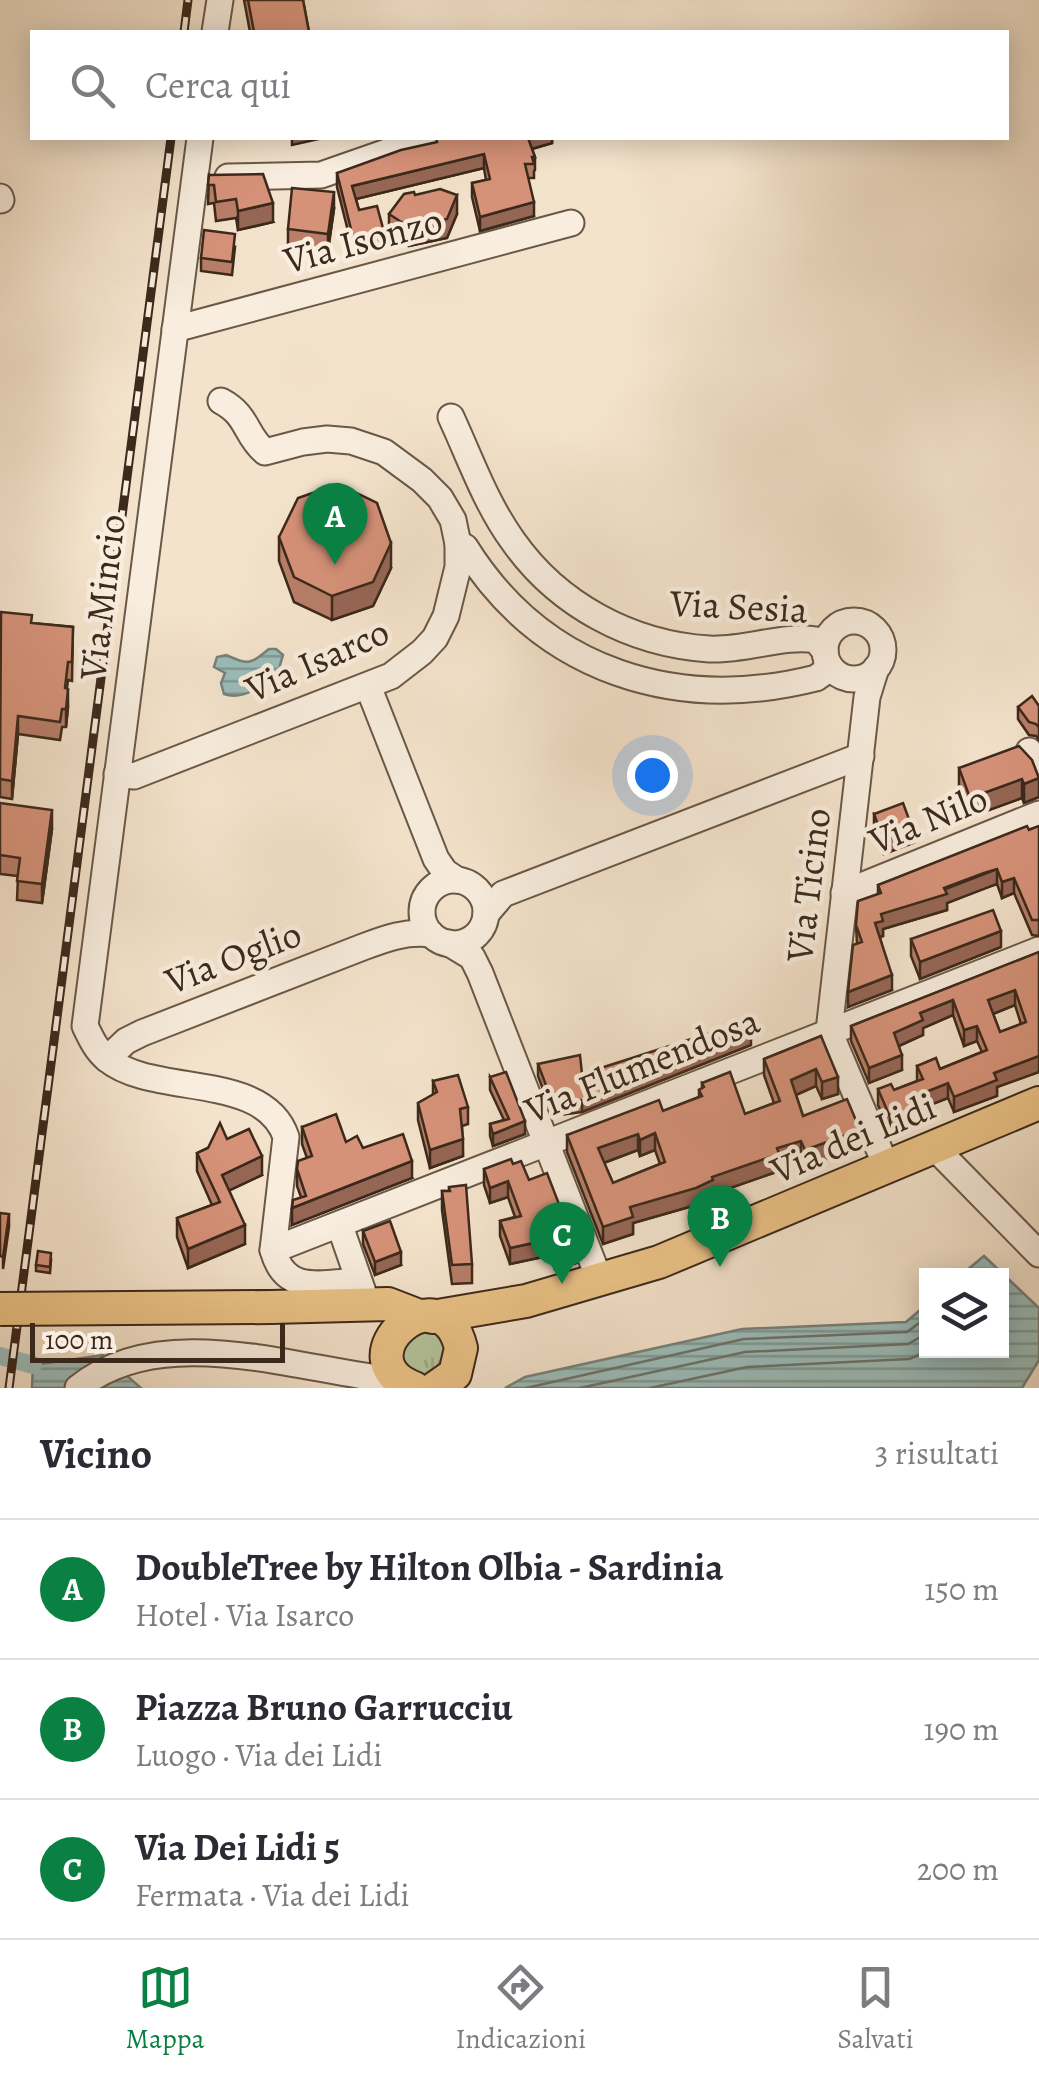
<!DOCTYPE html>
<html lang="it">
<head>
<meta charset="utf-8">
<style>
  body { margin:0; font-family:Alegreya,serif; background:#f2f2f3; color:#2b2b33 }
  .controls { position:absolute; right:30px; bottom:30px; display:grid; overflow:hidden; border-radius:0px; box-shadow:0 5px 25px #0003 }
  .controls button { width:90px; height:90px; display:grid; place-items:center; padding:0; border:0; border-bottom:2px solid #e1e1e2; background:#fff; color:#2b2b33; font:50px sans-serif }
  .scale { position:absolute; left:30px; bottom:25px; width:255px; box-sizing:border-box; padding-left:10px; border:5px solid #3c291b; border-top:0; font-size:28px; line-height:35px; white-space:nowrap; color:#3c291b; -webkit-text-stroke:8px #f8edde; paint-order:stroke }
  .you { position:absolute; left:652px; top:775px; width:35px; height:35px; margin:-25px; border:8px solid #fff; border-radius:50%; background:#1a73e8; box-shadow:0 0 0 15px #1a73e833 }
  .badge { display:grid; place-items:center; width:65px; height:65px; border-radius:50%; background:#0b8043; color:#fff; font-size:32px; font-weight:700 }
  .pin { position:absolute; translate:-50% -82px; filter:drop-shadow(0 2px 5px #0008) }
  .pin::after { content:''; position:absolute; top:52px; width:35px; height:30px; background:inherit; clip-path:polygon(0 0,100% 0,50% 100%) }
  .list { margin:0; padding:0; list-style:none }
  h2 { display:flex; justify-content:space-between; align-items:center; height:130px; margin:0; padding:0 40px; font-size:42px }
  h2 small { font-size:32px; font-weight:400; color:#7c7c81 }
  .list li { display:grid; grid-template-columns:65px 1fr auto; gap:30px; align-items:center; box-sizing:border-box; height:140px; padding:0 40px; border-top:2px solid #e1e1e2 }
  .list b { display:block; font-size:38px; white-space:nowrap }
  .list p { margin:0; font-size:32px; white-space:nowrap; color:#7c7c81 }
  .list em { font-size:32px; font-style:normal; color:#7c7c81 }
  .icon { flex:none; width:55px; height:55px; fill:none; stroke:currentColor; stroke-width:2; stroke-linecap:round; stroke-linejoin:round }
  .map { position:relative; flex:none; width:1039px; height:1388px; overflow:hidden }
  .search { position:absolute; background:#fff; box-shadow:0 5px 25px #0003; left:30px; right:30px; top:30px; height:110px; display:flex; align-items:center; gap:25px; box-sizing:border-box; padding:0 35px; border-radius:0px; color:#7c7c81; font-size:38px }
  .sheet { height:550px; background:#fff }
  nav { display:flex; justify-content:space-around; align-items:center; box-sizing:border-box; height:140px; border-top:2px solid #e1e1e2; background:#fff; font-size:28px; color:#7c7c81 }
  nav a { display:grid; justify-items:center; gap:5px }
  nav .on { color:#0b8043 }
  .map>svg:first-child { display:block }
  .grass { fill:url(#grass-tufts); stroke:#79775c; stroke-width:2.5 }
  .water { fill:url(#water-rules); stroke:#76827b; stroke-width:2.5 }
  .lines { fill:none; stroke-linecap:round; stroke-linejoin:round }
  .shore { stroke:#6c746b; stroke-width:2.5 }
  .canal { stroke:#9cbebb; stroke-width:18 }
  .minor-casing { stroke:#6a5847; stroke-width:29 }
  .major-casing { stroke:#3c291b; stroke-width:36 }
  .minor { stroke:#f8edde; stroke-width:25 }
  .major { stroke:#eac286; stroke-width:32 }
  .rail-casing { stroke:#3c291b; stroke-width:9 }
  .rail { stroke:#f8edde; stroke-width:5; stroke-dasharray:15; stroke-linecap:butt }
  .major-bridge-casing { stroke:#3c291b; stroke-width:36; stroke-linecap:butt }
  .major-bridge { stroke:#eac286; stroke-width:32 }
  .wall { fill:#b87e68; stroke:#3c291b; stroke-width:2.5; fill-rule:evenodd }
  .shaded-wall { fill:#966655; stroke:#3c291b; stroke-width:2.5 }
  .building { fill:#d69279; stroke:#3c291b; stroke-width:2.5; fill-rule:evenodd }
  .labels { text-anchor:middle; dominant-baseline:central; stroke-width:9; stroke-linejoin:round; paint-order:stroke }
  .street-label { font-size:38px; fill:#3c291b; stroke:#f8edde }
</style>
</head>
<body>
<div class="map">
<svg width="1039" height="1388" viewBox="0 0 1039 1388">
  <defs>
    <pattern id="grass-tufts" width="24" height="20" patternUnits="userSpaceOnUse" patternTransform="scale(2.5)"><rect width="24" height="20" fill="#b6c59c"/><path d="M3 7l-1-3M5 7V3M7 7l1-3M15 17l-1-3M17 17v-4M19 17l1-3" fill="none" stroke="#9da986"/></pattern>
    <pattern id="water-rules" width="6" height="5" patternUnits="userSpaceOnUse" patternTransform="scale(2.5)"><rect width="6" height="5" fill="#9cbebb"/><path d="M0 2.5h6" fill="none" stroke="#809a97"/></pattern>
  </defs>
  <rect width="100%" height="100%" fill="#f4e3cc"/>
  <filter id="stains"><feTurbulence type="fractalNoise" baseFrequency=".002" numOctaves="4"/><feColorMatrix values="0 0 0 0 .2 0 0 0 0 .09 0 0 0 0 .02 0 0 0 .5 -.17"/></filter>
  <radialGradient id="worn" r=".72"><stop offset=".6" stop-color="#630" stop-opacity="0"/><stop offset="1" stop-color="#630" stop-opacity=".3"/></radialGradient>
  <path class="grass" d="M411,1326L449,1334L441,1379L405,1375L398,1339Z"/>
  <g class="water">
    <path d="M269,649H276L283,655L278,672C263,685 244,701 224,694L221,683L225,673L214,667L217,657L226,655C249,665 249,665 269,649Z"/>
    <path d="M984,1256L1039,1308V1360L1022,1388H505L525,1377L742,1329L906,1322L926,1305V1350H1002V1276L961,1275Z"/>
    <path d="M103,1355L141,1388H32L33,1365Z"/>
  </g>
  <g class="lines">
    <g class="shore">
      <path d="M526,1388L744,1339L907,1332L926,1318"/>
      <path d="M580,1388L745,1352L908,1344L926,1334"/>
      <path d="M650,1388L747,1367L909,1359L931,1350"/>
    </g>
    <path class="canal" d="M0,1356L33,1365"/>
    <g class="minor-casing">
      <g id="minor">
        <path d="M215,32L220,0"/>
        <path d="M200,138L85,1026C91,1038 96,1050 107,1059C153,1097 264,1071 286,1137L273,1250C285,1295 321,1283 358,1281"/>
        <path d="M228,177L321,175L427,138"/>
        <path d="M0,197L1,200"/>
        <path d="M175,329L571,223"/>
        <path d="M451,417C470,458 486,504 513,541C558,605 631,644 709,649C745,651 785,634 816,640L825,651"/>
        <path d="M458,544L465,547C543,672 677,713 816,678L826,671L827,662"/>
        <circle cx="854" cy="650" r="29"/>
        <path d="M876,668L867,697L829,1031L887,1168"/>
        <path d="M368,686L436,859L445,872L457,880"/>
        <path d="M1029,751L1039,764"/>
        <path d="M117,774L134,776L391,676L422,652L435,638L446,616L458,567V544L453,520L440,498L422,480L384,452L351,441L327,439L303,442L265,452C244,434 249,416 221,401"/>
        <circle cx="454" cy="912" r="32"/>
        <path d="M844,893L1039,814"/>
        <path d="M486,914L503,894L861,756"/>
        <path d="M449,943L472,957L480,973L600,1281"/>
        <path d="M107,1059L126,1041L142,1033L363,947C387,938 406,931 431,934"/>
        <path d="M940,1146L941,1154L1039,1254"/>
        <path d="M340,1226L363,1292"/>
        <path d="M273,1250L1039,950"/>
        <path d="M78,1388C163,1318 302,1372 401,1381"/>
      </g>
    </g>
    <g class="major-casing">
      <g id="major">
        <path d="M271,1307L388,1304L419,1316"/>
        <path d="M432,1317L526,1301L659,1262L1039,1103"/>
        <path d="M414,1388C338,1358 442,1267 461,1348L455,1374L435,1388"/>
      </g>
    </g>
    <use href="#minor" class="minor"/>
    <use href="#major" class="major"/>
    <g class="rail-casing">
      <g id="rail">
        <path d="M184,32L188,0"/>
        <path d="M9,1388L171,138"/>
      </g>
    </g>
    <use href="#rail" class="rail"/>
    <g class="major-bridge-casing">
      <path id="major-bridge" d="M0,1309L271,1307"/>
    </g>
    <use href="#major-bridge" class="major-bridge"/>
  </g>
  <g class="wall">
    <path d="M244,0H303L309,32H250Z"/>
    <path d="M552,138V143L532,149L535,157V170L534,171V178H528L534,216L480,231L472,197V183L486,180L484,168L356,199L359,210L384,232V246L353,251L337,187V173Z"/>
    <path d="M209,175L273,222L238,230L236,218L216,221L214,203L208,204Z"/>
    <path d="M415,195L457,214L447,238L409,246L389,233V214Z"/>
    <path d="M334,209L328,250L288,245V229Z"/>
    <path d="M235,247L232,275L201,271V258Z"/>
    <path d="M279,537L391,568L373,606L332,620L294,602L279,561Z"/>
    <path d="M0,616L32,623L73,627L72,681L68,680L67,688L68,707L66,727H62L60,740L18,734L12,799L0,797Z"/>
    <path d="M1039,706V740L1036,736L1029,735L1018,719V707Z"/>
    <path d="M959,768L1039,778V797L1024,803L1022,798L970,817L959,787Z"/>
    <path d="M0,803L52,829L42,903L17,900L18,876L0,874Z"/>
    <path d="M874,814L913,843L884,854L874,827Z"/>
    <path d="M1039,826V936L1032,935L1014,893L1002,898L997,884L984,888L947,903V910L883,929V936L880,937L892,990L848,1007L857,944L856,925L878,894V885Z"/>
    <path d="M911,939L1001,947L920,979L911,956Z"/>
    <path d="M1039,952V1072L997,1087V1096L954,1112L948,1098L917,1110V1124L890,1133L878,1105V1089L894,1090L917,1081V1066L940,1069L982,1052L977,1041L964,1046L953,1015L923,1028V1035L899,1046L902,1070L869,1083L851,1041V1026ZM1015,1005L1021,1024L1000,1032L993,1014Z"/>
    <path d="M821,1036L838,1094L822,1099L816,1086L796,1095L803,1116L860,1147L805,1167L801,1157L779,1165V1171L713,1194V1197L696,1205L633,1223V1234L603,1244L567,1152V1135L663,1111L699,1097V1090L702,1088V1083L745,1114L774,1103L764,1075V1059ZM638,1150L640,1156L655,1150L660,1164L613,1183L604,1163Z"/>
    <path d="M751,1045L582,1112L553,1116L538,1076V1064L582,1074Z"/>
    <path d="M490,1077L525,1134L493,1146L490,1136V1124L504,1120L490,1090Z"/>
    <path d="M433,1081L468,1107V1124L462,1126L463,1156L430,1168L418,1120V1103L433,1095Z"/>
    <path d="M302,1127L363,1148L412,1178L292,1225L301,1197L297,1186V1169L307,1158L302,1144Z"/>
    <path d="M227,1139L262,1175L229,1190L245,1244L188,1268L177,1237V1218L212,1205L197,1171V1153Z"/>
    <path d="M513,1164L529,1180L576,1263L555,1269L552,1255L510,1264L500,1236V1221L515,1217L508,1197L490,1203L484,1185V1169Z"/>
    <path d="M449,1187L472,1264V1283L452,1284L442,1210V1191H449Z"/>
    <path d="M363,1231L401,1265L375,1275L363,1244Z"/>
    <path d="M51,1260L50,1273L36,1271V1265Z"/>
  </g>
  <g class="shaded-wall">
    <path d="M292,138H323L292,145Z"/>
    <path d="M528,138H552V143L528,150Z"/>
    <path d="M484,154V168L352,200V186Z"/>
    <path d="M334,192V209L328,250V234Z"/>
    <path d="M457,195V214L447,238L409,246V227Z"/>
    <path d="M534,202V216L480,231V217Z"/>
    <path d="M273,203V222L238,230V211Z"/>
    <path d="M391,543V568L373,606L332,620V596Z"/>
    <path d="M68,689V707L66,727V709Z"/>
    <path d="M18,716V734L12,799V781Z"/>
    <path d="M1039,778V797L1024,803V784Z"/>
    <path d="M1022,779V798L970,817V798Z"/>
    <path d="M52,810V829L42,903V884Z"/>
    <path d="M913,830V843L884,854V841Z"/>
    <path d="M997,869V884L947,903V910L883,929V936L875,938V923L881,914Z"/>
    <path d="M1014,878V893L1002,898V882Z"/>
    <path d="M1001,931V947L920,979V962Z"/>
    <path d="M892,975V990L848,1007V992Z"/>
    <path d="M1015,990V1005L988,1016V1000Z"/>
    <path d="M953,1000V1015L923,1028V1035L894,1048V1033L920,1013Z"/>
    <path d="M977,1026V1041L964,1046V1030Z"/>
    <path d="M751,1033V1045L582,1112V1100Z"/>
    <path d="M902,1055V1070L869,1083V1068Z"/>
    <path d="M1039,1056V1072L997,1087V1096L954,1112V1097L994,1073Z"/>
    <path d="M816,1069V1086L791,1097V1080Z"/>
    <path d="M838,1077V1094L822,1099V1082Z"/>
    <path d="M948,1083V1098L917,1110V1124L890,1133V1117L913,1097Z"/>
    <path d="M525,1121V1134L493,1146V1134Z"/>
    <path d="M860,1130V1147L805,1167V1150Z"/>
    <path d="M655,1133V1150L640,1156V1140Z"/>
    <path d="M638,1134V1150L598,1165V1148Z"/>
    <path d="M463,1139V1156L430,1168V1150Z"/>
    <path d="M801,1141V1157L779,1165V1171L713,1194V1197L696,1205L633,1223V1234L603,1244V1227L630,1207L777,1148Z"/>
    <path d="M262,1156V1175L222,1194V1175Z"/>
    <path d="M412,1161V1178L292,1225V1208Z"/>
    <path d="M508,1181V1197L490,1203V1188Z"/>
    <path d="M9,1214V1227L3,1269V1257Z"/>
    <path d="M245,1225V1244L188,1268V1249Z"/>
    <path d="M552,1239V1255L510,1264V1248Z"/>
    <path d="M576,1248V1263L555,1269V1253Z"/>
    <path d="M401,1252V1265L375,1275V1262Z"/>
  </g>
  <g class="building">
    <path d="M248,0H303L309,32H254Z"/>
    <path d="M436,138H528L535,157H532L534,164H525L534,202L480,217L472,183L490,179L484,154L352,186L359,210L377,206L384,232L353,237L337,173L401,150L437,142Z"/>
    <path d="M263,174L273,203L238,211L236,199L216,202L214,185H208L209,175Z"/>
    <path d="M292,188L334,192L328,234L288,229Z"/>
    <path d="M440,189L457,195L447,219L409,227L389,214L404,194L414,192L415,195Z"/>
    <path d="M204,230L235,234L232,262L201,258Z"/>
    <path d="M338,484L377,503L391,543L373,582L332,596L294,577L279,537L298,498Z"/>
    <path d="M1,612L32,615L31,623L73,627L72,662H68L65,688L68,689L66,709H62L60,722L18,716L12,781L0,779Z"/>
    <path d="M1032,696L1039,706V727L1036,724L1029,722L1018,707Z"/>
    <path d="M1019,746L1032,760L1039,778L1024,784L1022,779L970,798L959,768Z"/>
    <path d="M0,803L52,810L42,884L17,881L20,858L0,855Z"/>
    <path d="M903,803L913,830L884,841L874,814Z"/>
    <path d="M1027,826L1029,830L1039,826V920H1032L1014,878L1002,882L997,869L984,873L944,888L947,894L881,914L883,921L875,923L892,975L848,992L853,945L862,942L856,925L858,901L881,893L878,885Z"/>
    <path d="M993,910L1001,931L920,962L911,939Z"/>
    <path d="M1039,952V1056L994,1073L997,1080L954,1097L948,1083L913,1097L917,1109L890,1117L878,1089L891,1084L894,1090L923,1079L917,1066L936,1058L940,1069L987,1050L977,1026L964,1030L953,1000L920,1013L923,1020L894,1033L902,1055L869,1068L851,1026ZM1015,990L1026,1022L1000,1032L988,1000Z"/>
    <path d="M735,1025L738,1030L748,1025L751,1033L582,1100L553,1104L538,1064L580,1055L582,1074Z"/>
    <path d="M821,1036L838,1077L822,1082L816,1069L791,1080L803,1116L847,1099L860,1130L805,1150L801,1141L777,1148L779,1154L712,1177L713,1180L696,1188L630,1207L633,1217L603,1227L567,1135L659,1100L663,1111L702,1096L699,1090L704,1087L702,1083L730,1072L745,1114L780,1101L764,1059ZM655,1133L665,1162L613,1183L598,1148L638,1134L640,1140Z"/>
    <path d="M506,1072L525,1121L493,1134L490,1124L509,1119L490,1077Z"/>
    <path d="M458,1075L468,1107L460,1109L463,1139L430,1150L418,1103L437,1092L433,1081Z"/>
    <path d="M336,1114L346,1142L357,1136L363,1148L403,1134L412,1161L292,1208L293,1200L306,1196L297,1169L298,1161L312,1156L302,1127Z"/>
    <path d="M220,1123L227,1139L249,1129L262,1156L222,1175L245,1225L188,1249L177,1218L220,1202L197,1153L208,1148Z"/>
    <path d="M511,1159L513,1164L521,1161L529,1180L547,1173L576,1248L555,1253L552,1239L510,1248L500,1221L521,1216L508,1181L490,1188L484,1169Z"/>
    <path d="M466,1185L472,1264L452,1265L442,1191H450L449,1187Z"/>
    <path d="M0,1213L9,1214L3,1257L0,1256Z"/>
    <path d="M390,1221L401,1252L375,1262L363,1231Z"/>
    <path d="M38,1251L51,1253L50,1267L36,1265Z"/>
  </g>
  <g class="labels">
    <g class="street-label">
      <text transform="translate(363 240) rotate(-15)">Via Isonzo</text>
      <text transform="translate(102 597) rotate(-83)">Via Mincio</text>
      <text transform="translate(739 606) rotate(3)">Via Sesia</text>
      <text transform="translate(317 660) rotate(-24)">Via Isarco</text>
      <text transform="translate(928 819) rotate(-22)">Via Nilo</text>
      <text transform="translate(808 885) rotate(-83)">Via Ticino</text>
      <text transform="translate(233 957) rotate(-21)">Via Oglio</text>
      <text transform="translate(642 1065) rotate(-22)">Via Flumendosa</text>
      <text transform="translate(853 1138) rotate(-23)">Via dei Lidi</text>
    </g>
  </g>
  <rect width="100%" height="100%" filter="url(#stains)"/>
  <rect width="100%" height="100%" fill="url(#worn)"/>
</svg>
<div class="controls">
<button><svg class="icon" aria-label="layers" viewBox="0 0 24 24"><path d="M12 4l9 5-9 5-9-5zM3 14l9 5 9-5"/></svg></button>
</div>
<div class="scale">100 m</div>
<div class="you"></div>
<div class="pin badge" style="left:335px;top:565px">A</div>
<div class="pin badge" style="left:720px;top:1267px">B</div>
<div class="pin badge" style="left:562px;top:1284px">C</div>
<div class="search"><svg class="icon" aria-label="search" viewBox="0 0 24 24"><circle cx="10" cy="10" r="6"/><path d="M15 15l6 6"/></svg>Cerca qui</div>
</div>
<section class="sheet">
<h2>Vicino<small>3 risultati</small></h2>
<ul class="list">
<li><span class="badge">A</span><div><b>DoubleTree by Hilton Olbia - Sardinia</b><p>Hotel · Via Isarco</p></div><em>150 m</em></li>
<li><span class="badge">B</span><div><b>Piazza Bruno Garrucciu</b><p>Luogo · Via dei Lidi</p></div><em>190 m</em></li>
<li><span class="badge">C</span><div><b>Via Dei Lidi 5</b><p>Fermata · Via dei Lidi</p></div><em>200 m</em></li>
</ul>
</section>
<nav>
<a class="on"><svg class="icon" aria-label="map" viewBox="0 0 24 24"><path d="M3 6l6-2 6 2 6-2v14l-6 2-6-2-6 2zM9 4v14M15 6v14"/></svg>Mappa</a>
<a><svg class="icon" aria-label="directions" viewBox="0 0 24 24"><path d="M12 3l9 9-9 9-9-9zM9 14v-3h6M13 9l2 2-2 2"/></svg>Indicazioni</a>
<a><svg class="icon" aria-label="saved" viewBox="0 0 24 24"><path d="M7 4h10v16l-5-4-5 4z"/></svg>Salvati</a>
</nav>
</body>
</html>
